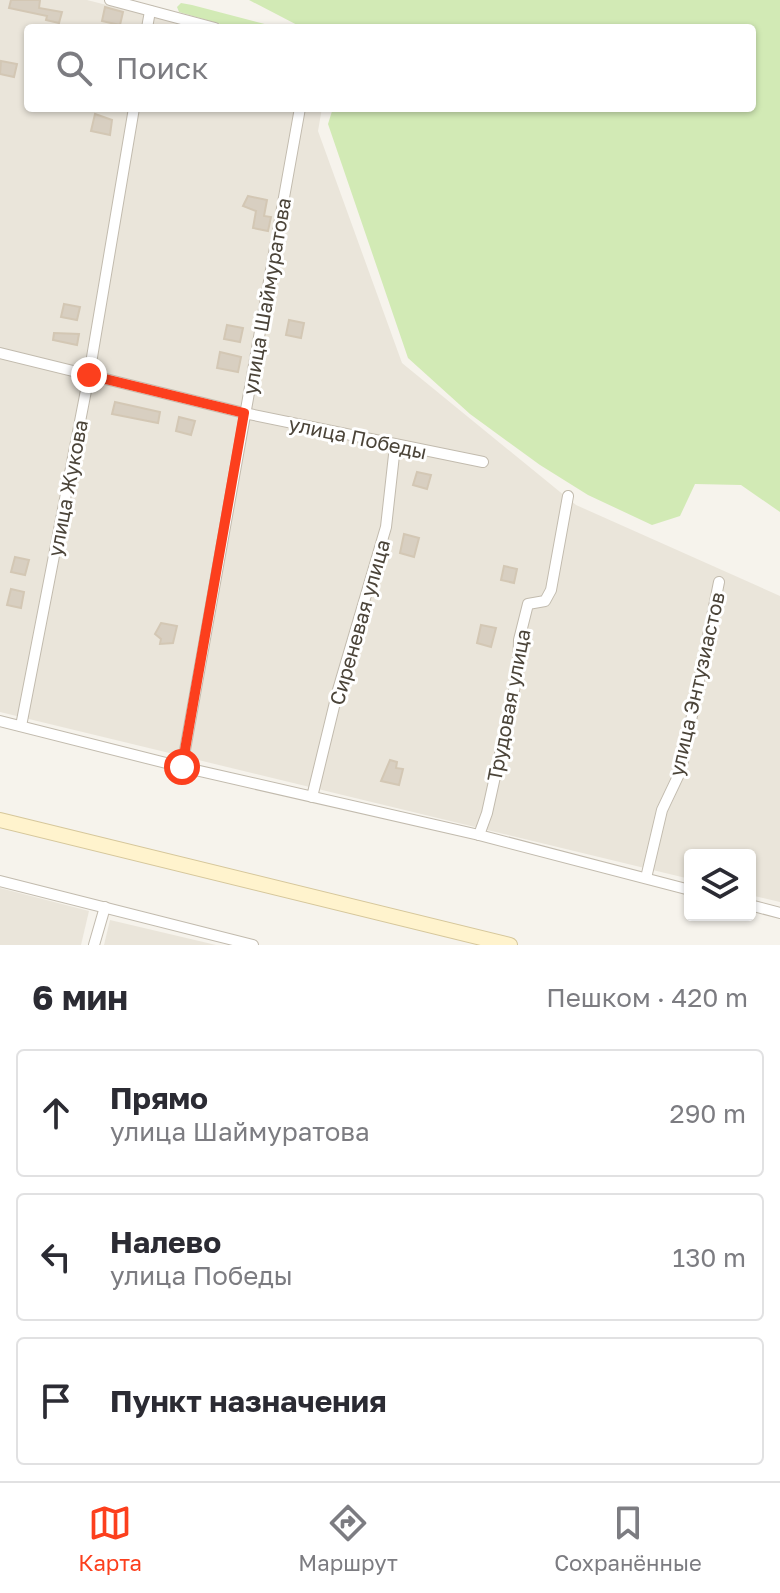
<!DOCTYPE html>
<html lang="ru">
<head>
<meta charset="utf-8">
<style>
  body { margin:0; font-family:"Golos Text",sans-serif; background:#f2f2f3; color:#2b2b33 }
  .controls { position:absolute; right:24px; bottom:24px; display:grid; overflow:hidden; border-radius:8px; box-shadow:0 2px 6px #0004 }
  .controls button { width:72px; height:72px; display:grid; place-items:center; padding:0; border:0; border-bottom:2px solid #e1e1e2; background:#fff; color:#2b2b33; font:40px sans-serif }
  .stop { position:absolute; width:24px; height:24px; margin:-18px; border:6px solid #fc3f1d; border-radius:50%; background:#fff }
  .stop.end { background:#fc3f1d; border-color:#fff; box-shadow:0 2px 8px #0008 }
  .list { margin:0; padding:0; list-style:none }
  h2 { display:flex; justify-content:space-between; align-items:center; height:104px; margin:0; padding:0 32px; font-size:34px }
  h2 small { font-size:26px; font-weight:400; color:#7c7c81 }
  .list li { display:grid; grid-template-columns:52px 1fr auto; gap:24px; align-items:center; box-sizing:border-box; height:128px; margin:0 16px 16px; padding:0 16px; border:2px solid #e1e1e2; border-radius:8px }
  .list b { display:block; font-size:30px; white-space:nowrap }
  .list p { margin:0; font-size:26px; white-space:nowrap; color:#7c7c81 }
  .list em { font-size:26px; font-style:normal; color:#7c7c81 }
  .icon { flex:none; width:44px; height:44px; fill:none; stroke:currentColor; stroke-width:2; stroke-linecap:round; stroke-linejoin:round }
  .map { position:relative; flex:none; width:780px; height:945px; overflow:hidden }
  .search { position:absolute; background:#fff; box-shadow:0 2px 6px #0004; left:24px; right:24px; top:24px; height:88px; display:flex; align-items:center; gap:20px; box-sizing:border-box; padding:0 28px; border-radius:8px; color:#7c7c81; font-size:30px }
  .sheet { height:536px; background:#fff }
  nav { display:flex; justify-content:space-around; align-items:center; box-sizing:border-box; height:112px; border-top:2px solid #e1e1e2; background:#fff; font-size:22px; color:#7c7c81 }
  nav a { display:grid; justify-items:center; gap:4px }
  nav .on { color:#fc3f1d }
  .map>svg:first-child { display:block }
  .residential { fill:#eae5da }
  .green { fill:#d2eab5 }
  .building { fill:#d8cfc1; stroke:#d3c7b4; stroke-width:2 }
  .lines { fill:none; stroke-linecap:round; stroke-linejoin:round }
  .street-casing { stroke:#c2bbae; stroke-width:12 }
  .secondary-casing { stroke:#d6c79b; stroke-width:16 }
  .street { stroke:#fff; stroke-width:10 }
  .secondary { stroke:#fff3cd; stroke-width:14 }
  .route { stroke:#fc3f1d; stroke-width:10 }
  .labels { text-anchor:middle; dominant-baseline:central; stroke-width:6; stroke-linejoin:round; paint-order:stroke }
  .street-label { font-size:20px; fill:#4b4439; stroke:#fff }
</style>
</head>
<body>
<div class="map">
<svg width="780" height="945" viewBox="0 0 780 945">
  <rect width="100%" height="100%" fill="#f6f3ec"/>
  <g class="residential">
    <path d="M0,0H87L197,28H28V108H322L318,131L402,363L576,505L780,596V902L750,895V855H690V879L0,712Z"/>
    <path d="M0,888L89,911L81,945H0Z"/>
    <path d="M110,920L216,945H104Z"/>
  </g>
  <g class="green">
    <path d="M249,0H780V512L741,485L695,484L680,516L652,525L588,495L540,465L470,414L408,358L328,124L333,108H752V28H303Z"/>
    <path d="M181,3L192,5L280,28H234L179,12L177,7Z"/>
  </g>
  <g class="building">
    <path d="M11,0H40L39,8L62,12L59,23L46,20L47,16L9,8Z"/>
    <path d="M105,7L123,12L120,25L102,21Z"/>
    <path d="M1,61L17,64L14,77L0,74Z"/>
    <path d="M95,114L112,120L110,135L91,131Z"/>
    <path d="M248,196L267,200L264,216L271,217L268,231L253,228L256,211L243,206Z"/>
    <path d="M64,304L80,307L77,320L61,317Z"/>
    <path d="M289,320L304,323L301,338L286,335Z"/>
    <path d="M227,325L243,328L240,342L224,339Z"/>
    <path d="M54,333L79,334L77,345L53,340Z"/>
    <path d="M220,352L241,357L238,372L217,368Z"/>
    <path d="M115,402L160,412L158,423L112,414Z"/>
    <path d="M179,417L195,421L191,435L176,431Z"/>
    <path d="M417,472L431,475L427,489L413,485Z"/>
    <path d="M404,534L419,538L414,557L400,553Z"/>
    <path d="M15,557L29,560L25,575L11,572Z"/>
    <path d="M504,566L517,569L514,583L501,580Z"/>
    <path d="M11,589L24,592L21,608L7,605Z"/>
    <path d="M161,623L177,626L173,643L160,644L161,639L155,634Z"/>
    <path d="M481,625L496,628L491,647L477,643Z"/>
    <path d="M390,760L397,762L396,768L403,769L399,785L381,781Z"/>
  </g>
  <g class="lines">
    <g class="street-casing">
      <g id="street">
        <path d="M110,0L215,28"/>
        <path d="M147,28L150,11"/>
        <path d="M0,353L244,413L483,462"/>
        <path d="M0,721L182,767L479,835L690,890"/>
        <path d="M21,726L89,375L134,108"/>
        <path d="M182,767L300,108"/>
        <path d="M312,797L338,690L386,527L395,446"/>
        <path d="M479,835L487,813L518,672L519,640L528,604L545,601L551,590L568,496"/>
        <path d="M646,878L662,810L681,770L719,582"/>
        <path d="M0,881L253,945"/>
        <path d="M750,905L780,913"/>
        <path d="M94,945L105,907"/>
      </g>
    </g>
    <g class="secondary-casing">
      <path id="secondary" d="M0,820L510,945"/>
    </g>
    <use href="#street" class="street"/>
    <use href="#secondary" class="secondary"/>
  </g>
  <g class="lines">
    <path class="route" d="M89,375L244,413L182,767"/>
  </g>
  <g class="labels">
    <g class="street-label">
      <text transform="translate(266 296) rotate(-80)">улица Шаймуратова</text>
      <text transform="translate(358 437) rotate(12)">улица Победы</text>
      <text transform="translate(67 488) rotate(-79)">улица Жукова</text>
      <text transform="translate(359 622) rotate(-74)">Сиреневая улица</text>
      <text transform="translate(696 684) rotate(-77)">улица Энтузиастов</text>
      <text transform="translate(508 705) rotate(-79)">Трудовая улица</text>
    </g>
  </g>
</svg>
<div class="controls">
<button><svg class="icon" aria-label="layers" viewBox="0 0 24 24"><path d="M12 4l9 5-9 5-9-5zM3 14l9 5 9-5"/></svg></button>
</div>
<div class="stop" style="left:182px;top:767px"></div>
<div class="stop end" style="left:89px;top:375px"></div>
<div class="search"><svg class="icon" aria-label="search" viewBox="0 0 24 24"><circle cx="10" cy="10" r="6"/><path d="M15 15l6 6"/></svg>Поиск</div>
</div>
<section class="sheet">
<h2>6 мин<small>Пешком · 420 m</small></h2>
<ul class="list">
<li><svg class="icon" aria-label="ahead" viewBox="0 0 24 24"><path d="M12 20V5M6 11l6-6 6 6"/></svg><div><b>Прямо</b><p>улица Шаймуратова</p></div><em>290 m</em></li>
<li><svg class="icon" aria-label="left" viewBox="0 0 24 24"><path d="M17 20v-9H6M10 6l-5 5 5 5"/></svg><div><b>Налево</b><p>улица Победы</p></div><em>130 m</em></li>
<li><svg class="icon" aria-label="arrive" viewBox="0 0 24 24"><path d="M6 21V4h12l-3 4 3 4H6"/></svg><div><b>Пункт назначения</b></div></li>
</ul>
</section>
<nav>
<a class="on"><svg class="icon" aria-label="map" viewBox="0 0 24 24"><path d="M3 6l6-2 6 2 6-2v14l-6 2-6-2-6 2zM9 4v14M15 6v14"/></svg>Карта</a>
<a><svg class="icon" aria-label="directions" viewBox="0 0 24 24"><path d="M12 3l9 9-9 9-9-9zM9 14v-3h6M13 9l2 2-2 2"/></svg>Маршрут</a>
<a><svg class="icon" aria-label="saved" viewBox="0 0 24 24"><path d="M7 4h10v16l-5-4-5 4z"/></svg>Сохранённые</a>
</nav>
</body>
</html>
